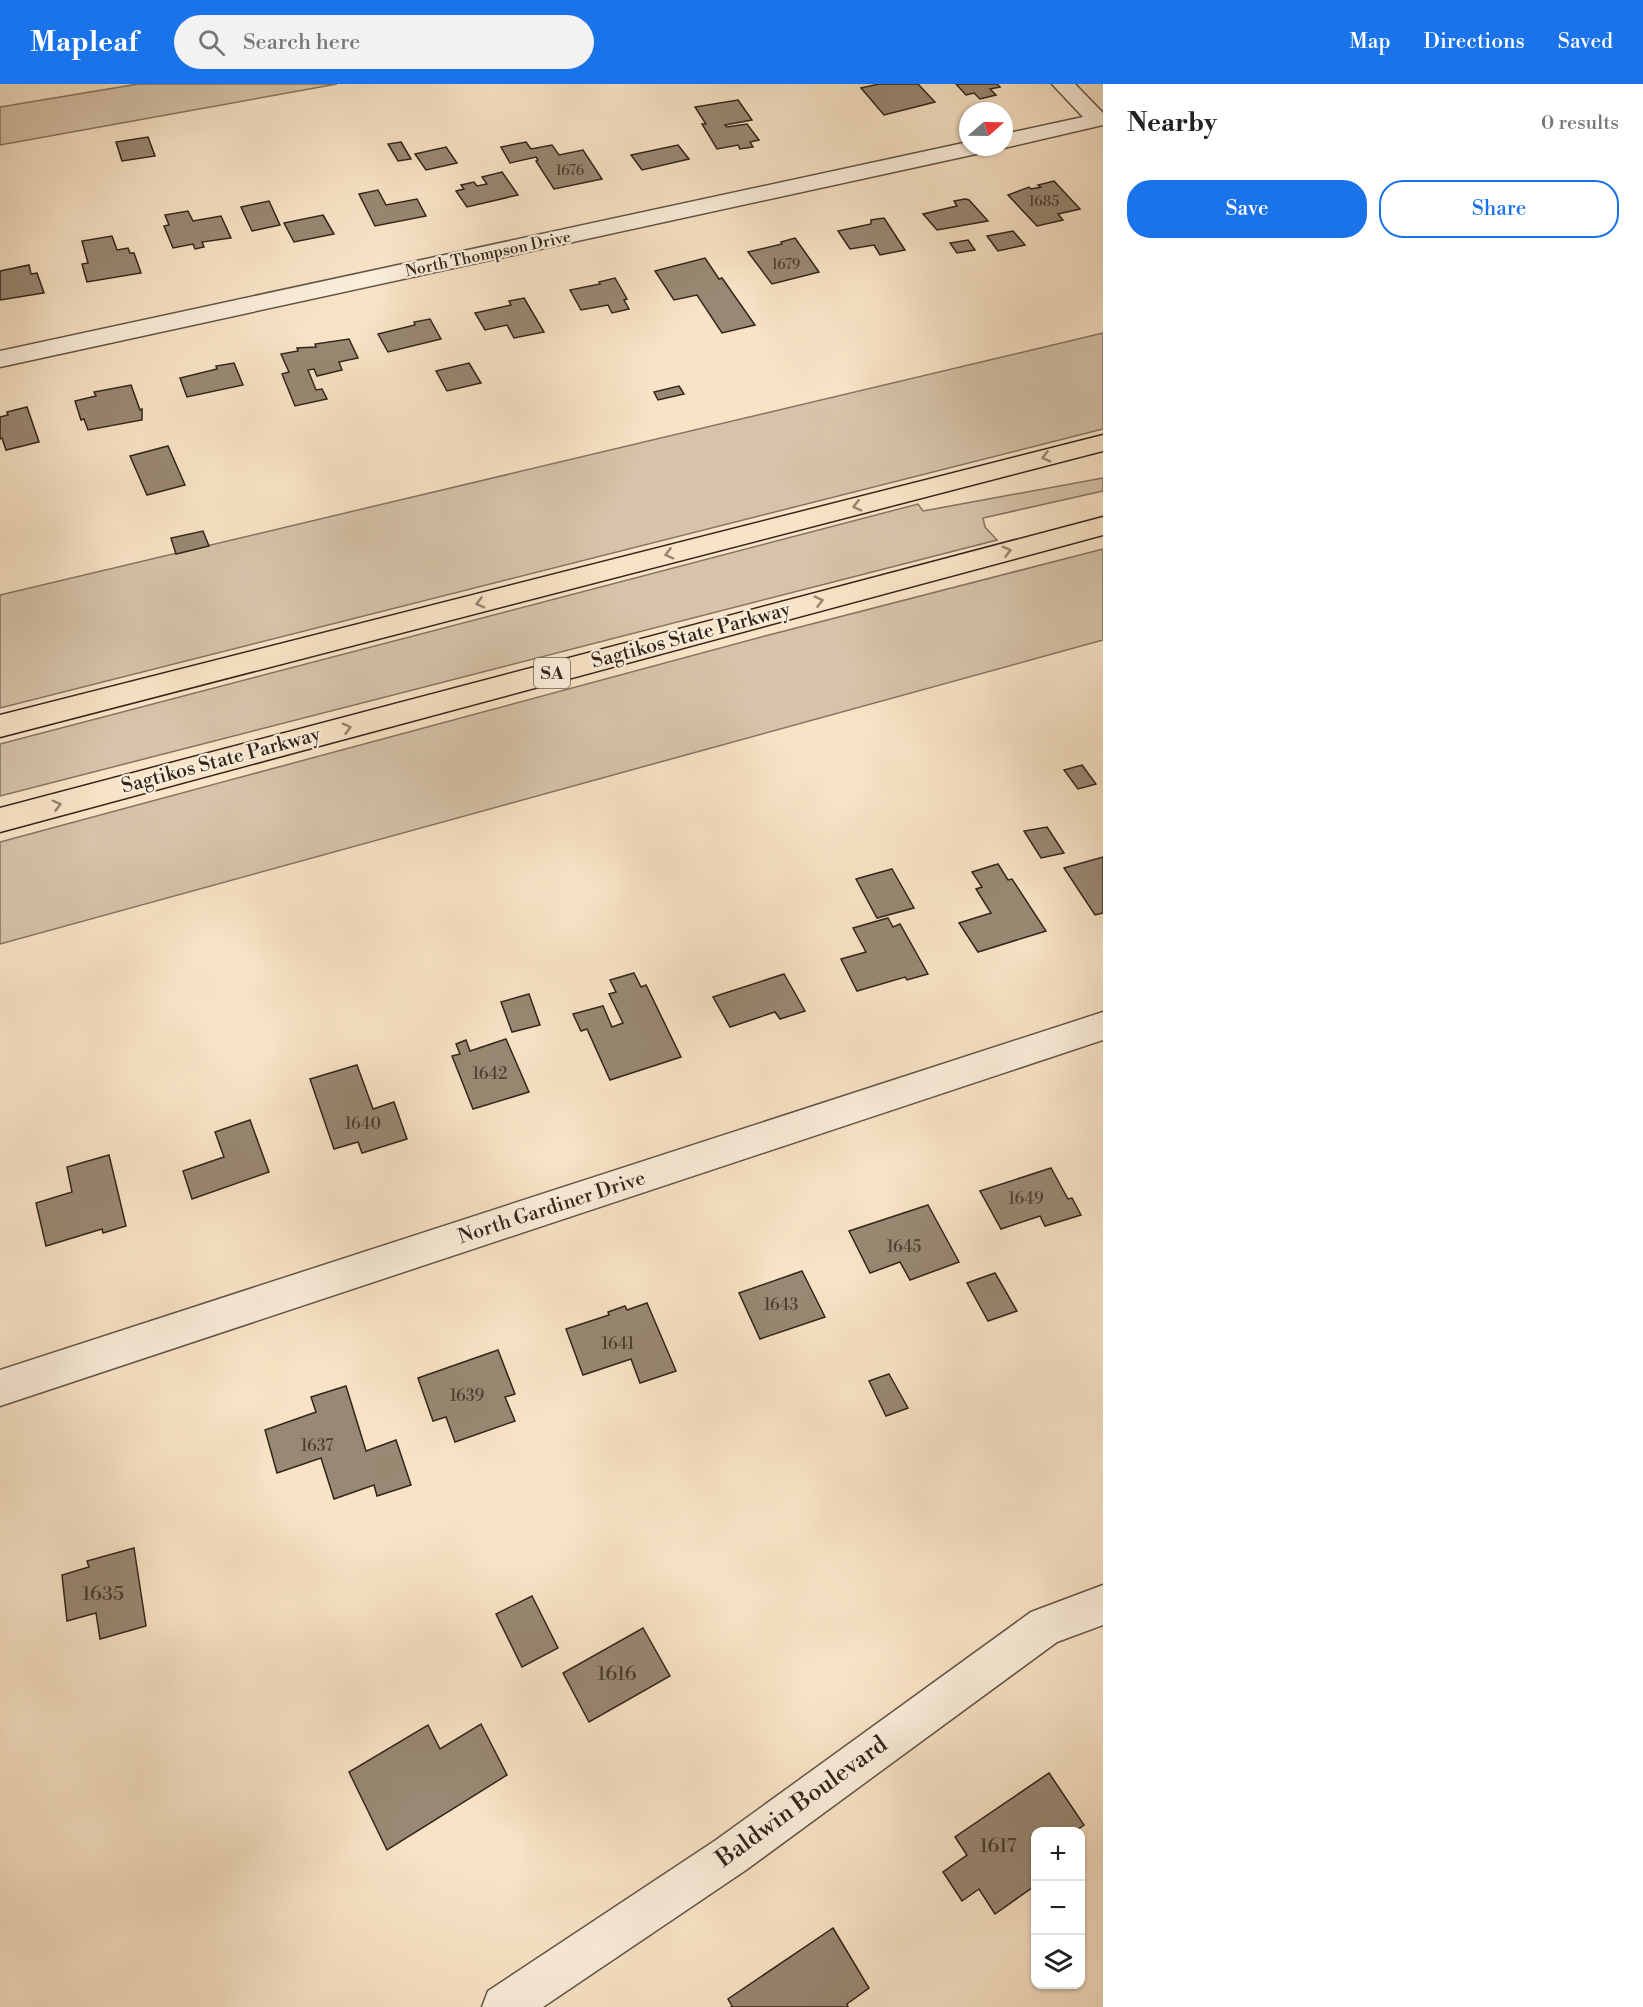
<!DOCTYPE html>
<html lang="en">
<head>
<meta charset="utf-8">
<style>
  body { margin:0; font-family:"Libre Bodoni",serif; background:#f2f2f2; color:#222 }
  .controls { position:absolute; right:18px; bottom:18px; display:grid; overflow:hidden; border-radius:12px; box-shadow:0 2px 4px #0004 }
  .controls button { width:54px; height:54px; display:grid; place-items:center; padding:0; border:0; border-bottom:2px solid #e0e0e0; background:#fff; color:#222; font:30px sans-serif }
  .compass { position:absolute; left:959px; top:18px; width:54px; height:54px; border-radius:50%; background:#fff; box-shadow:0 2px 4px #0004; rotate:70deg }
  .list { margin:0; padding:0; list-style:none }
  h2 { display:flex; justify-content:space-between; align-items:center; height:78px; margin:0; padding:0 24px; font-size:26px }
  h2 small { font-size:20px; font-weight:400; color:#767676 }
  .actions { display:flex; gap:12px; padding:18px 24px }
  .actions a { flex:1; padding:14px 0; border:2px solid #1a73e8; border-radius:24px; text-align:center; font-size:21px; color:#1a73e8 }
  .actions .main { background:#1a73e8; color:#fff }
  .icon { flex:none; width:33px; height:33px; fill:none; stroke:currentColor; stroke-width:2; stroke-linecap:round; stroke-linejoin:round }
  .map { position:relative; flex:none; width:1103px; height:1923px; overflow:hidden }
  header { display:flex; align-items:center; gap:36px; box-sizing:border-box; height:84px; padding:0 30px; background:#1a73e8; color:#fff }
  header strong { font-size:28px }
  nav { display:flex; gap:33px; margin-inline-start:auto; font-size:21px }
  .search { width:420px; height:54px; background:#f2f2f2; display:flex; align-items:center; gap:15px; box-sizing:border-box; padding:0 21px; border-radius:33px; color:#767676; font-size:22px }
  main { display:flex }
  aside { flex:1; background:#fff }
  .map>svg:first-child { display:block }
  .green { fill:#d6c3a9; stroke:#847462; stroke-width:1.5 }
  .building { fill:#998873; stroke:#32251a; stroke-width:1.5 }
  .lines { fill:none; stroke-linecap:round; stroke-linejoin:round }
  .minor-casing { stroke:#645445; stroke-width:3 }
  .highway-casing { stroke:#32251a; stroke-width:3 }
  .minor { fill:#faedda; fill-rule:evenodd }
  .highway { fill:#f8e3c6; fill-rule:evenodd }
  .oneway { stroke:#958470 }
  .labels { text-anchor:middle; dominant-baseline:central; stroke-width:4.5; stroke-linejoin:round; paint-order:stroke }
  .far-number-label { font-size:14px; fill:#4c3e30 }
  .far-street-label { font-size:16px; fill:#32251a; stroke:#faedda }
  .number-label { font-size:16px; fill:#4c3e30 }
  .shield { fill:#faedda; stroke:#6e6154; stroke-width:1.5 }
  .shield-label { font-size:18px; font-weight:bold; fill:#32251a }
  .street-label { font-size:20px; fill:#32251a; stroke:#faedda }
  .near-number-label { font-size:20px; fill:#4c3e30 }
  .near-street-label { font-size:24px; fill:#32251a; stroke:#faedda }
</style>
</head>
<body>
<header>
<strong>Mapleaf</strong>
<div class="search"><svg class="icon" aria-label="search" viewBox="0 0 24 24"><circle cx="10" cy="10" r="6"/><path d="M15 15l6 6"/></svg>Search here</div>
<nav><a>Map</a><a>Directions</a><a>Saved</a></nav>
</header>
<main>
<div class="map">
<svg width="1103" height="1923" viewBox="0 0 1103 1923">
  <rect width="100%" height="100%" fill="#f8e3c6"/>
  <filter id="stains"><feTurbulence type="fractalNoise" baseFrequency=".00333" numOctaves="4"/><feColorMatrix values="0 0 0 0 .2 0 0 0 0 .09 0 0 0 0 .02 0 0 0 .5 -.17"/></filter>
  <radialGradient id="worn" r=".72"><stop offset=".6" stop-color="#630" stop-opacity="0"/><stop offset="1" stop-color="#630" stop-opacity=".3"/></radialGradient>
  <g class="green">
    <path d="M138,0H337L0,61V23Z"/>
    <path d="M1103,249V345L0,624V511Z"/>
    <path d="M1103,394V407L983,434L985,443L997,456L0,712V660L918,420L923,427Z"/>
    <path d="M1103,465V556L0,860V758L765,552Z"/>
  </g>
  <g class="building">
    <path d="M879,0H918L935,18L884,31L861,4Z"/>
    <path d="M956,0H997L1000,3L990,5L996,11L980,15L974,9L966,11Z"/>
    <path d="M738,16L752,36L725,41L727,43L747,40L759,56L750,58L753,63L740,65L738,61L717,65L702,40H706L695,23Z"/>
    <path d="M148,53L155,72L122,77L116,58Z"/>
    <path d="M401,58L411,75L398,77L388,60Z"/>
    <path d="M526,58L531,65L552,61L559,71L583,66L602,95L554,105L536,77L538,76L536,73L510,79L501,63Z"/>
    <path d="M678,61L689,75L642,86L631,71Z"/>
    <path d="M446,63L457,79L426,86L415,70Z"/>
    <path d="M502,88L518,111L467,123L456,107L464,105L461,101L474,98L477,102L487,100L482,93Z"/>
    <path d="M1054,97L1080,125L1058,130L1063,136L1037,142L1008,111L1029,103L1031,105L1041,103L1038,101Z"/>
    <path d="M378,106L386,121L417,115L426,132L375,142L359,110Z"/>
    <path d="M965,115L969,116L988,137L937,146L923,130L957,122L954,117Z"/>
    <path d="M269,117L280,141L252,147L241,123Z"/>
    <path d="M188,127L193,137L221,132L231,154L202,158L204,163L195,165L193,160L173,164L164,142L169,141L165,131Z"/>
    <path d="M323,131L334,150L294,158L284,139Z"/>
    <path d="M884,134L905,166L880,171L874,161L850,165L838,147L871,140V136Z"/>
    <path d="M1013,147L1025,161L998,167L987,152Z"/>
    <path d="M112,152L117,166L128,164L130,169H134L141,189L87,198L82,180L88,179L82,157Z"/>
    <path d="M795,154L819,188L772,200L748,168L782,160L781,158Z"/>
    <path d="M968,156L975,166L957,169L950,159Z"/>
    <path d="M705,174L719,195L722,194L755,241L722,249L697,211L674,216L655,187Z"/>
    <path d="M29,181L31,190L37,189L44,209L0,216V187Z"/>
    <path d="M615,194L627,215L624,216L629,225L612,229L608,221L581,226L570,206L600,200L599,198Z"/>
    <path d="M524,214L544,248L514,254L507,241L485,246L475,229L511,221L509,217Z"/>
    <path d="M430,235L441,255L388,268L378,250L415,241L414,238Z"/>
    <path d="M349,255L358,274L339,278L342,286L317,292L314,285L308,286L316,306L322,305L327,315L295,322L282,290L289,288L281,270L298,267L297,264L316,263L315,260Z"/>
    <path d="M234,279L243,301L187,313L180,294L217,285L216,282Z"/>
    <path d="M469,279L481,299L447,307L436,287Z"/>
    <path d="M131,301L140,326L142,325V336L88,346L84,335L81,336L75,317L96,312L94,308Z"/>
    <path d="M679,302L684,310L658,316L654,308Z"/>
    <path d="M27,323L39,358L6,366L2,354L0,355V333L8,331L7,328Z"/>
    <path d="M168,362L185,401L147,411L130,372Z"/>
    <path d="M203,447L209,462L176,470L171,454Z"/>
    <path d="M1082,681L1096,700L1078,705L1064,686Z"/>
    <path d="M1047,743L1064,769L1041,774L1024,747Z"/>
    <path d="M1103,773V829L1095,831L1064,784Z"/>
    <path d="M998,780L1008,796L1012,795L1046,847L978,868L959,839L991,829L976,805L982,803L972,788Z"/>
    <path d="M892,785L914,824L877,834L856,795Z"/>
    <path d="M888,834L893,843L900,840L928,890L907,896L905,893L857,907L841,875L866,868L853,844Z"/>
    <path d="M634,889L641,903L646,901L681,973L610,996L587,945L581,947L573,930L603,922L612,943L623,939L609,910L616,908L610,896Z"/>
    <path d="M784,890L805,927L780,935L775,928L730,943L713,913Z"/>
    <path d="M529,910L540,941L512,948L501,918Z"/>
    <path d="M506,955L529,1008L473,1025L452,972L460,970L456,960L466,956L470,967Z"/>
    <path d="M357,981L373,1025L394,1018L407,1055L362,1069L358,1058L334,1065L310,995Z"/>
    <path d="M250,1036L269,1088L192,1115L183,1087L224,1073L215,1048Z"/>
    <path d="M109,1071L126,1142L103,1149L102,1145L46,1162L36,1119L72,1108L67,1083Z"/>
    <path d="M1051,1084L1068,1115L1072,1114L1081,1131L1045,1142L1040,1132L1001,1145L980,1107Z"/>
    <path d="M928,1121L959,1178L910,1196L900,1178L870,1189L849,1147Z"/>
    <path d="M802,1187L825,1233L760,1255L739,1209Z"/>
    <path d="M995,1189L1017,1227L988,1237L967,1199Z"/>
    <path d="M647,1219L676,1287L640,1299L631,1275L583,1291L566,1245L609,1231L608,1228L625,1222L627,1226Z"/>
    <path d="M498,1266L515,1310L505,1313L515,1337L455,1358L446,1333L433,1337L418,1294Z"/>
    <path d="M889,1290L908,1324L886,1332L869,1297Z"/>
    <path d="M346,1302L366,1367L396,1356L411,1401L377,1412L374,1401L334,1415L321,1374L277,1389L265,1346L316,1328L311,1313Z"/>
    <path d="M134,1464L146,1542L100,1555L96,1529L67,1537L62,1491L89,1483L87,1477Z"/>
    <path d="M532,1512L558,1564L522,1583L496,1530Z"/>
    <path d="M643,1544L670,1592L589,1638L563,1589Z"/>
    <path d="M481,1640L507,1691L387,1766L349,1688L428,1641L440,1665Z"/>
    <path d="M1049,1689L1084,1741L1074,1748H1036V1801L995,1830L979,1805L962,1817L943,1788L967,1771L955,1753Z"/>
    <path d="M833,1844L869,1904L847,1920L848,1923H731L732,1922L728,1915Z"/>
  </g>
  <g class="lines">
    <g class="minor-casing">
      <g id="minor">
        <path d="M1052,0H1075L1103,29V41L1004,64L1002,63H1004V50L1083,33Z"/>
        <path d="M968,58V63H987L984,68L976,70L0,283V267Z"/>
        <path d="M1103,928V956L0,1322V1286Z"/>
        <path d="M1103,1501V1541L1057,1558L746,1786L543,1923H482L488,1907L716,1756L1031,1528Z"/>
      </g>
    </g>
    <g class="highway-casing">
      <g id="highway">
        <path d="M1103,351V367L0,653V631Z"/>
        <path d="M1103,433V451L0,748V724Z"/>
      </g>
    </g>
    <use href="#minor" class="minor"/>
    <use href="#highway" class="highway"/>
  </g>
  <defs><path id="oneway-chevron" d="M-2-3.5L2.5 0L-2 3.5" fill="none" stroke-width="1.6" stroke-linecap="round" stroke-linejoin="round" transform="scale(1.5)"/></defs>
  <g class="oneway">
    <use href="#oneway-chevron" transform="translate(1046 373) rotate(166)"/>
    <use href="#oneway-chevron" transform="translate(857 422) rotate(166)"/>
    <use href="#oneway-chevron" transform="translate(1007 467) rotate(-15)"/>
    <use href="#oneway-chevron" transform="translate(669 470) rotate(166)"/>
    <use href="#oneway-chevron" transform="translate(819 517) rotate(-15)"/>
    <use href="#oneway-chevron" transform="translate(480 519) rotate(166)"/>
    <use href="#oneway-chevron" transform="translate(347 644) rotate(-15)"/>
    <use href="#oneway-chevron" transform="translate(57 721) rotate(-15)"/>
  </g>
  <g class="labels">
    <g class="far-number-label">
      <text x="570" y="87">1676</text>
      <text x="1044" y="118">1685</text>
      <text x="786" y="181">1679</text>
    </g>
    <g class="far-street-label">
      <text transform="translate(488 170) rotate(-12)">North Thompson Drive</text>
    </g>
    <g class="number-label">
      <text x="490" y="990">1642</text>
      <text x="363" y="1040">1640</text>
      <text x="1026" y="1115">1649</text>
      <text x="904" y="1163">1645</text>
      <text x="781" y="1221">1643</text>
      <text x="618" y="1260">1641</text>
      <text x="467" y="1312">1639</text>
      <text x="317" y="1362">1637</text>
    </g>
    <rect class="shield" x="534" y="574" width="36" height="30" rx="4.5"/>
    <g class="shield-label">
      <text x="552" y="589">SA</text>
    </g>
    <g class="street-label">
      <text transform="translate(691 552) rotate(-15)">Sagtikos State Parkway</text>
      <text transform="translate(221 677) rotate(-15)">Sagtikos State Parkway</text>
      <text transform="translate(552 1124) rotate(-18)">North Gardiner Drive</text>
    </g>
    <g class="near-number-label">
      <text x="103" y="1510">1635</text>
      <text x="617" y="1590">1616</text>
      <text x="998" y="1762">1617</text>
    </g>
    <g class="near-street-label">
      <text transform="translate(802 1718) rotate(-36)">Baldwin Boulevard</text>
    </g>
  </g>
  <rect width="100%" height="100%" filter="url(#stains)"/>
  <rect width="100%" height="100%" fill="url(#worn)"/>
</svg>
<div class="controls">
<button>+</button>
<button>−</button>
<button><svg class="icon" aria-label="layers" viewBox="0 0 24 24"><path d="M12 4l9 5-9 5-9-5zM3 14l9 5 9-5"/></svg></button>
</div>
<svg class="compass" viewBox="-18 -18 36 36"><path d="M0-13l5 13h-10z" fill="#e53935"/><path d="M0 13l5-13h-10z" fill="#767676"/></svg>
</div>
<aside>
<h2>Nearby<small>0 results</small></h2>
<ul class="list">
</ul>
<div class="actions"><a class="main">Save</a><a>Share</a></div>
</aside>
</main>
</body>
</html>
